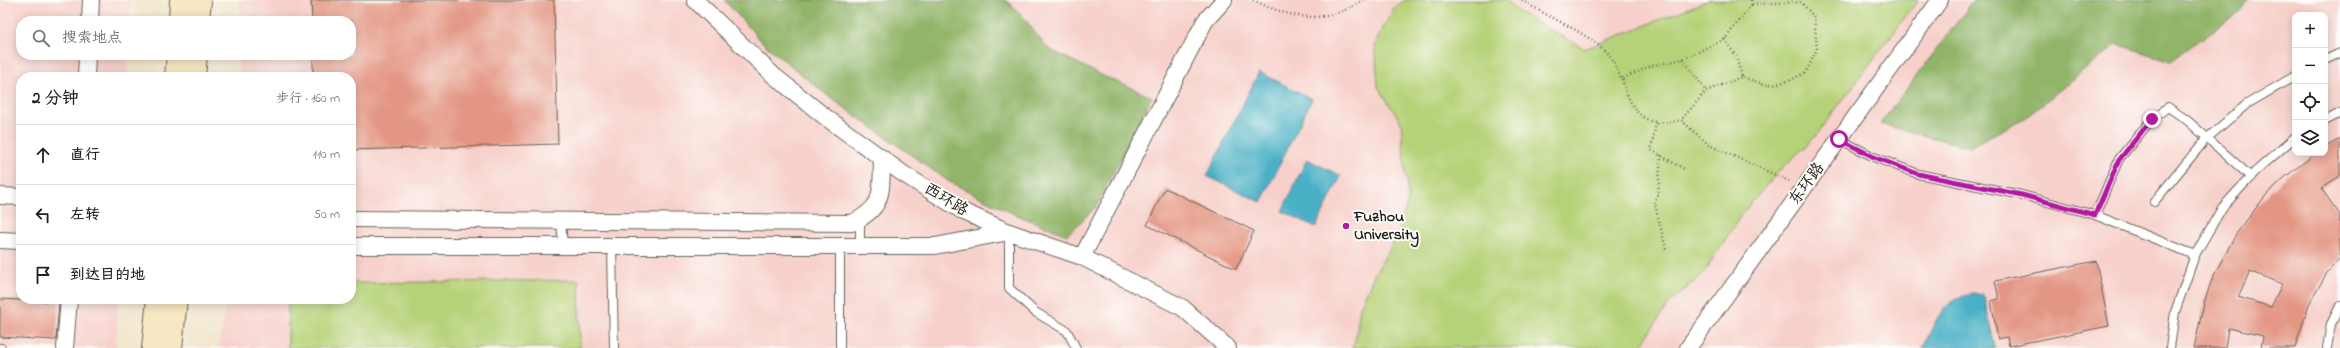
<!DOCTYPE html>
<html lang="zh">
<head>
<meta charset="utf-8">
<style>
  body { margin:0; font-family:"Indie Flower","LXGW WenKai TC",sans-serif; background:#f6f6f6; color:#202124 }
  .controls { position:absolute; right:12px; top:12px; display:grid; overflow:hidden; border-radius:8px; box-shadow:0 2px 10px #0003 }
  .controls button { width:36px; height:36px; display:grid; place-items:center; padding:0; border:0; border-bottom:1px solid #e0e0e0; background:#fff; color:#202124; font:20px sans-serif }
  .stop { position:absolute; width:12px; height:12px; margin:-9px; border:3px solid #b5179e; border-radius:50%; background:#fff }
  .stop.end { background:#b5179e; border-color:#fff; box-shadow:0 1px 4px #0008 }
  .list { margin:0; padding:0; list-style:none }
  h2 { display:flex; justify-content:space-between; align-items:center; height:52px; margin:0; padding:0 16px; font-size:17px }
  h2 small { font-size:13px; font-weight:400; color:#757577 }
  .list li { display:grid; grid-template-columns:26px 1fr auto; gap:12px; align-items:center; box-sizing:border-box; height:60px; padding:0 16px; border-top:1px solid #e0e0e0 }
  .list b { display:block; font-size:15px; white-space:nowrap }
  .list em { font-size:13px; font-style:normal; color:#757577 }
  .icon { flex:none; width:22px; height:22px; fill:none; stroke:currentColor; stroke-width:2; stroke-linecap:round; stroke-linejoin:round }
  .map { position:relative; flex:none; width:2340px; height:348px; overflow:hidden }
  .search { position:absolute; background:#fff; box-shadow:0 2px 10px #0003; left:16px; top:16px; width:340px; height:44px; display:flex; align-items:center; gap:10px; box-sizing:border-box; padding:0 14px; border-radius:16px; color:#757577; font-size:15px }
  .panel { position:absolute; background:#fff; box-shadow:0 2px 10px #0003; left:16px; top:72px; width:340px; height:232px; border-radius:16px }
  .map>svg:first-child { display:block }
  .built { fill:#f7d0cb; fill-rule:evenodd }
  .green { fill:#b6d278; stroke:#69774a }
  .forest { fill:#90b468; stroke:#566842 }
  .water { fill:#48b0c6; stroke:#326671 }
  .building { fill:#e49684; fill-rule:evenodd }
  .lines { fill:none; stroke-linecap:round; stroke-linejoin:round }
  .service-casing { stroke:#67635a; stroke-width:10 }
  .minor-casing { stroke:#67635a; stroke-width:18 }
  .secondary-casing { stroke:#67635a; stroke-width:24 }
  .path { stroke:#67635a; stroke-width:2.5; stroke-dasharray:1 3; stroke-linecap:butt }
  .service { stroke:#fff; stroke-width:8 }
  .minor { stroke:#fff; stroke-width:16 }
  .secondary { stroke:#f7e8c3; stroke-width:22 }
  .route { stroke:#b5179e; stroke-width:5 }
  .poi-dot { fill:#b5179e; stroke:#fdfcf7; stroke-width:1.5 }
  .labels { text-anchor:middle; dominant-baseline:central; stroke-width:4; stroke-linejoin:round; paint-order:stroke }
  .street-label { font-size:16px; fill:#1c1c1c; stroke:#fdfcf7 }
  .poi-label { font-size:16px; font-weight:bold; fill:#1c1c1c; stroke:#fdfcf7; text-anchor:start }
</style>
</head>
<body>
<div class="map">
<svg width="2340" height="348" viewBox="0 0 2340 348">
  <rect width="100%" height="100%" fill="#fdfcf7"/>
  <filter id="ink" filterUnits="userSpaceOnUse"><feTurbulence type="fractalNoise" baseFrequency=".025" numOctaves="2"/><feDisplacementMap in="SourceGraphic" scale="8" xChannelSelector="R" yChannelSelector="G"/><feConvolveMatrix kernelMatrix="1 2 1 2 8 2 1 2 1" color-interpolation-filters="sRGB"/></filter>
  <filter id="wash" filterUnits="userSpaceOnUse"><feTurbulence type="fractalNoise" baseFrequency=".012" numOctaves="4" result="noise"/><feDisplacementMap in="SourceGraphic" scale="16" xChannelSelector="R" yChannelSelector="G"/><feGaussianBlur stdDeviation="0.9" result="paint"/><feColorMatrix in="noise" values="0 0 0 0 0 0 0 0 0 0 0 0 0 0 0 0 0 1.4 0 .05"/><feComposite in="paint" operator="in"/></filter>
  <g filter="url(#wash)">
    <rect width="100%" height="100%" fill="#f2e6cc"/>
    <g class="built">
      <path d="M0,0H130L129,21H21V55H128L127,77H21V299H118L116,348H0Z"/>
      <path d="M240,0H2340V348H218L227,299H351V77H238L239,55H351V21H240ZM2295,15H2325V153H2295Z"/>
    </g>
    <g class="green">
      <path d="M1405,0H1506L1517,11L1585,49L1709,0H1766L1770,3L1772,0H1918L1814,138L1777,173L1741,215L1703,274L1670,302L1639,348H1352L1355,342L1360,307L1375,273L1398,235L1408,199L1401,122L1378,87L1375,43L1394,8Z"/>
      <path d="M579,280L580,348H288V299H351V283Z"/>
    </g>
    <g class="forest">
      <path d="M724,0H1005L1019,12L1047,48L1101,75L1152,97L1096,207L1067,235L1012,213L948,181L828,96L764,44Z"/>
      <path d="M1974,0H2248L2240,11L2171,61L2117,44L2025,118L1969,147L1880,124Z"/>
    </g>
    <g class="water">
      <path d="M1259,72L1312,99L1261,202L1207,176Z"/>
      <path d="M1307,159L1341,176L1316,227L1282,211Z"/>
      <path d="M1974,293L1984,296L1995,348H1923C1936,321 1940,300 1974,293Z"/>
    </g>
    <g id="blocks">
      <g class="building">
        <path d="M311,0H554L558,144L351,150V77H313V55H351V21H312Z"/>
        <path d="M2340,139V176L2321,188L2340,215V258L2327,273L2309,304L2295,348H2261L2263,336L2228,328L2225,348H2194L2204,303L2212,279L2236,234L2267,194L2285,177L2316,153H2325V147ZM2250,271L2282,284L2271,307L2238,297Z"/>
        <path d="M1165,188L1254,231L1236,269L1147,225Z"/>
        <path d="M2096,261L2109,326L2009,346L2007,337L1998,339L1991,301L1999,299L1995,281Z"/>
        <path d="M0,299L59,302L56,340L0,337Z"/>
      </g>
    </g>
  </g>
  <g filter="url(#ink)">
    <use href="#blocks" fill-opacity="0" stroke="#67635a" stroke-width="1"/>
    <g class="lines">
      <g class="service-casing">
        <g id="service">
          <path d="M2325,60L2340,53"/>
          <path d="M2325,121L2340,113"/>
          <path d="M1839,139L1874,157L1918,174L2022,195L2095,215L2195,255"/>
          <path d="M2154,202L2206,139L2247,104L2295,76"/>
          <path d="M2095,215L2119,159L2152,119L2168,107L2188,121L2251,177"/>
          <path d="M860,219V247"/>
          <path d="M561,221L563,247"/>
          <path d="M1009,232V288L1035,312L1067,331L1076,348"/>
          <path d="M612,247L614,348"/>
          <path d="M840,247V348"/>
          <path d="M0,348H1"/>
          <path d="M2170,348L2175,312L2195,255L2222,208L2255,172L2295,137"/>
          <path d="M2327,348L2331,324L2340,306"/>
        </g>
      </g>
      <g class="minor-casing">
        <g id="minor">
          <path d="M695,0L773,75L824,116L902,173L964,212L1009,232L1082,257L1183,308L1228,348"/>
          <path d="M90,21L91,0"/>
          <path d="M86,77L87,55"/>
          <path d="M0,196L21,197"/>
          <path d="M351,219L852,223C885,207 881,192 882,158"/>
          <path d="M0,240L21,241"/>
          <path d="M351,246H935L1009,232"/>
          <path d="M1082,257L1205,21L1224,0"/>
          <path d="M65,348L69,299"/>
          <path d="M1688,348L1940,0"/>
        </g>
      </g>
      <g class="secondary-casing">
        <g id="secondary">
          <path d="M180,21L181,0"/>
          <path d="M198,21L200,0"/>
          <path d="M176,77L178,55"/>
          <path d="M194,77L196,55"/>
          <path d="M153,348L158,299"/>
          <path d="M171,348L176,299"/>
        </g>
      </g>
      <g class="path">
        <path d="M1253,0C1292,19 1325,26 1363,0"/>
        <path d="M1522,0C1546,17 1590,33 1608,54C1614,61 1617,71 1622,79L1650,66L1683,59L1725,39L1752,4"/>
        <path d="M1751,0L1752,4L1801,2L1814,17L1817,49L1806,72L1789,81L1766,85L1742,77L1706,91L1681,120L1709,145L1789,181"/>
        <path d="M1725,39L1736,57L1742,77"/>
        <path d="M1683,59L1706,91"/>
        <path d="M1622,79C1632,113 1644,129 1681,120"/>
        <path d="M1656,123L1651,150L1686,170"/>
        <path d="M1661,155L1658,195L1654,201L1666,249"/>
      </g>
      <use href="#service" class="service"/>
      <use href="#minor" class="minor"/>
      <use href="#secondary" class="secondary"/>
    </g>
  </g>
  <g class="lines" filter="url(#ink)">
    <path class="route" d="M1839,139L1874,157L1918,174L2022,195L2095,215L2119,160L2152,119"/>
  </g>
  <circle class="poi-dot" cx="1346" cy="226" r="4"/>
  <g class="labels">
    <g class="street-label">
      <text transform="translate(1807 184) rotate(-54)">东环路</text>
      <text transform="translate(946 200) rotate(31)">西环路</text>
    </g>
    <g class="poi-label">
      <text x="1354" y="217">Fuzhou<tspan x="1354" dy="18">University</tspan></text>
    </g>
  </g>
</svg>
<div class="controls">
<button>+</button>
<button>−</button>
<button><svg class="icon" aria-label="locate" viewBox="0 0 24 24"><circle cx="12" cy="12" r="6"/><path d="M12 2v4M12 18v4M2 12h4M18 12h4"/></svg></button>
<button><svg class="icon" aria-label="layers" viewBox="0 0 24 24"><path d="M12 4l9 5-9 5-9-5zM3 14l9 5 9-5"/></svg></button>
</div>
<div class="stop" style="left:1839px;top:139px"></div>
<div class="stop end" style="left:2152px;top:119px"></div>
<div class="search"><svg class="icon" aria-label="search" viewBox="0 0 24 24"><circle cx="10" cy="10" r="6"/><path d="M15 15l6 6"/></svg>搜索地点</div>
<section class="panel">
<h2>2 分钟<small>步行 · 160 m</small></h2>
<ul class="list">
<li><svg class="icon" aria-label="ahead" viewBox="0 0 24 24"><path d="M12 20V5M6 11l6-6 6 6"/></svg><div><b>直行</b></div><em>110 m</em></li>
<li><svg class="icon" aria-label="left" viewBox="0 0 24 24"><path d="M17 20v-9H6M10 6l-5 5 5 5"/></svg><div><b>左转</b></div><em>50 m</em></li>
<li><svg class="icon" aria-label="arrive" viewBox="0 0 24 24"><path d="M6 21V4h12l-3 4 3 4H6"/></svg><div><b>到达目的地</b></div></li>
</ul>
</section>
</div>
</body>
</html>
